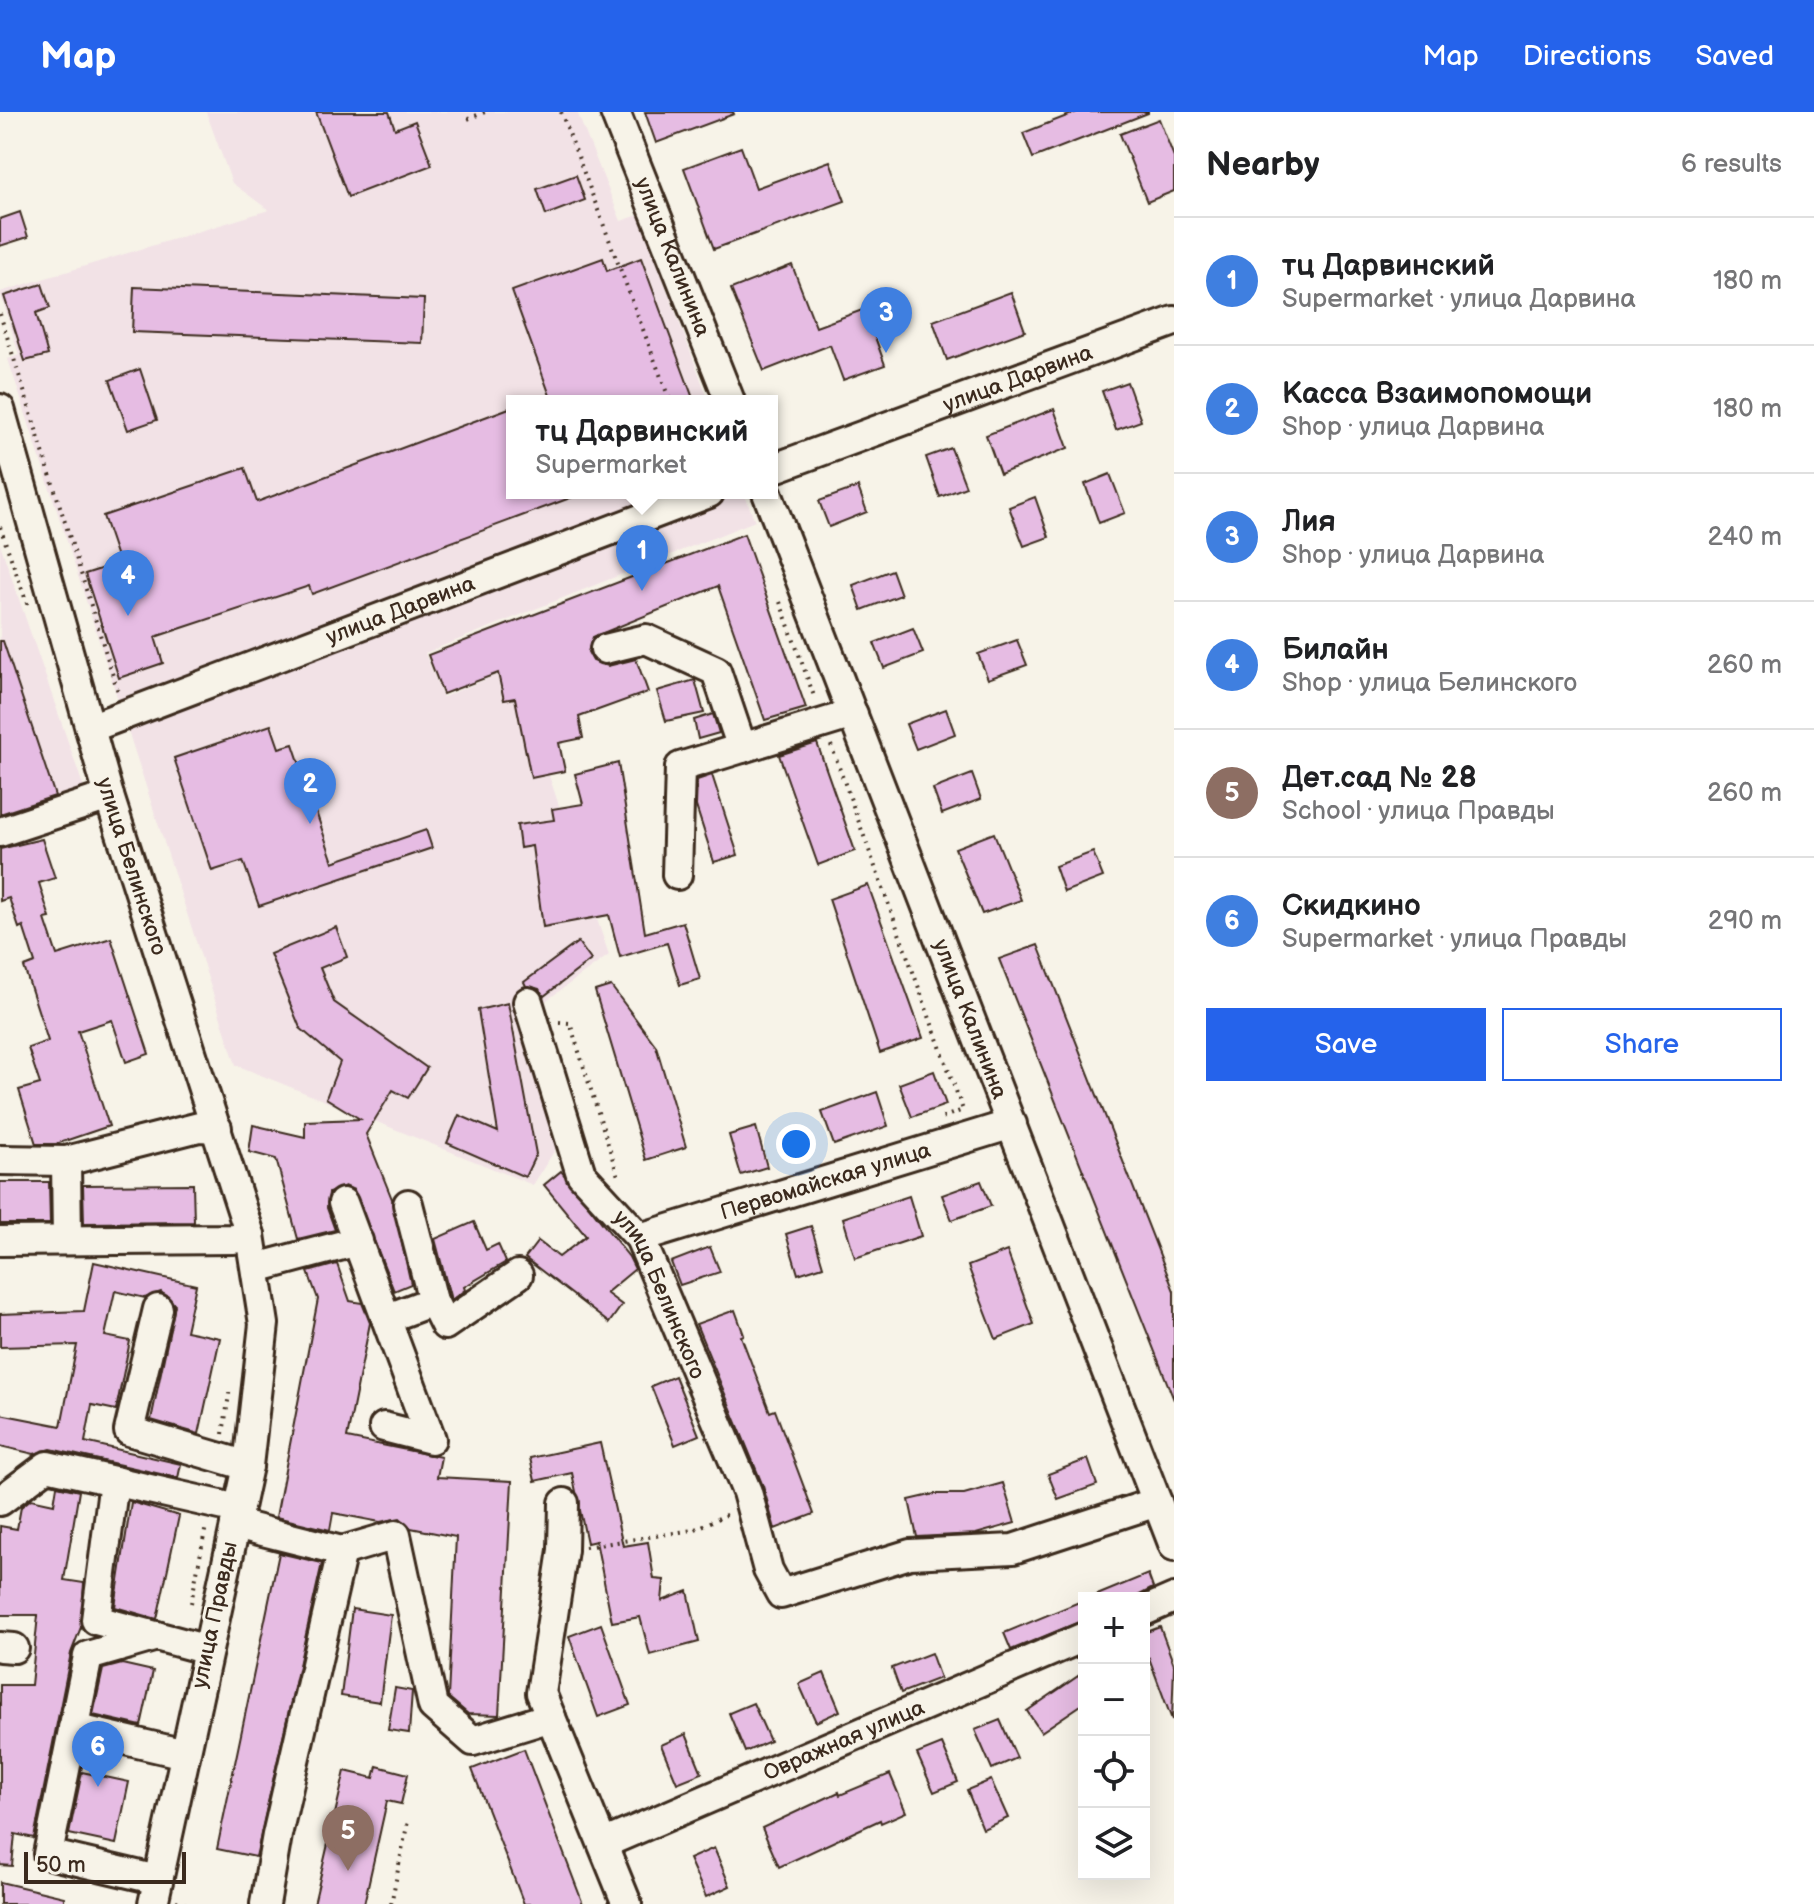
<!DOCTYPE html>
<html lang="en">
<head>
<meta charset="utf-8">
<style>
  body { margin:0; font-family:"Balsamiq Sans",sans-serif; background:#f6f6f6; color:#202124 }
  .controls { position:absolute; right:24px; bottom:24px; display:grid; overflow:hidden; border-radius:0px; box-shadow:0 8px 32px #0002 }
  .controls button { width:72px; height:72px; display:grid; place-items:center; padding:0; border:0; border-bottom:2px solid #e0e0e0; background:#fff; color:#202124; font:40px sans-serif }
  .scale { position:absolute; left:24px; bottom:20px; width:162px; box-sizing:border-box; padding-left:8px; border:4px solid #3b2a1e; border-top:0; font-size:22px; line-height:28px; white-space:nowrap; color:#3b2a1e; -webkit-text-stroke:6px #f7f3e8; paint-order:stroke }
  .you { position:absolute; left:796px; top:1032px; width:28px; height:28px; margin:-20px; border:6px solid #fff; border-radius:50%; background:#1a73e8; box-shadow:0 0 0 12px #1a73e833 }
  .badge { display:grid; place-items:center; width:52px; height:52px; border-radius:50%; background:#2563eb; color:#fff; font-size:26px; font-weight:700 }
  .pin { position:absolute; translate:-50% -66px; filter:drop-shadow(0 2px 4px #0008) }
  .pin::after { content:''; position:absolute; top:42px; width:28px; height:24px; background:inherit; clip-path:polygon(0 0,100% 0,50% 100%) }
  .popup { position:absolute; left:506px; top:283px; width:272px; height:104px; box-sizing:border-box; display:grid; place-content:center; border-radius:0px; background:#fff; filter:drop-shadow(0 2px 6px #0005); font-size:26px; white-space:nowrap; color:#757577 }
  .popup b { font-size:30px; color:#202124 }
  .popup::after { content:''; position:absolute; left:50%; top:100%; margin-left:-16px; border:16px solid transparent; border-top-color:#fff }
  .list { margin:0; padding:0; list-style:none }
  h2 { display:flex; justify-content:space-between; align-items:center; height:104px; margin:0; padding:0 32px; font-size:34px }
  h2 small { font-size:26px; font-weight:400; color:#757577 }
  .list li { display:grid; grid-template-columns:52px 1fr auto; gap:24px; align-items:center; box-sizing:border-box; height:128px; padding:0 32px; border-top:2px solid #e0e0e0 }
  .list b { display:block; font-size:30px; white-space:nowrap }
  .list p { margin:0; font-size:26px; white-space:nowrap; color:#757577 }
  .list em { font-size:26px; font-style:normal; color:#757577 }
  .actions { display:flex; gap:16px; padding:24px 32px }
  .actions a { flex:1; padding:18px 0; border:2px solid #2563eb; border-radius:0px; text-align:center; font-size:28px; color:#2563eb }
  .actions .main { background:#2563eb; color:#fff }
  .icon { flex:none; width:44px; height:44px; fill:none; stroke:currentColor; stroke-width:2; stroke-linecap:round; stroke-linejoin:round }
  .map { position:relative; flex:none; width:1174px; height:1792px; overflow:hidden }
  header { display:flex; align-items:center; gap:48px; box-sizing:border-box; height:112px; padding:0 40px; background:#2563eb; color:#fff }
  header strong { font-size:38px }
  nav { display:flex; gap:44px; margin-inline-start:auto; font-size:28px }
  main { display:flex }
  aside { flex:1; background:#fff }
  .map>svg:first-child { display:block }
  .built { fill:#f2e2e6 }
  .building { fill:#e6bce3; stroke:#3b2a1e; stroke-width:2 }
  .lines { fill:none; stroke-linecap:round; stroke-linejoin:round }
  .minor-casing { stroke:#3b2a1e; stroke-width:34 }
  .path { stroke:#3b2a1e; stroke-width:4; stroke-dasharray:2 6; stroke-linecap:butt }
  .minor { stroke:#f7f3e8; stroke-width:28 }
  .labels { text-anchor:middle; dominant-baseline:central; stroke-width:6; stroke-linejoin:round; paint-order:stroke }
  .street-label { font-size:22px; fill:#3b2a1e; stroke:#f7f3e8 }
</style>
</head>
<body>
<header>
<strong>Map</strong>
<nav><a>Map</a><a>Directions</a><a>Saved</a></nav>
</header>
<main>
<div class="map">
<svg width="1174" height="1792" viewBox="0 0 1174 1792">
  <rect width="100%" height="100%" fill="#f7f3e8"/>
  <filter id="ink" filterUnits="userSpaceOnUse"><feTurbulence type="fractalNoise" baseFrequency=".0125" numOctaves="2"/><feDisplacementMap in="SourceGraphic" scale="16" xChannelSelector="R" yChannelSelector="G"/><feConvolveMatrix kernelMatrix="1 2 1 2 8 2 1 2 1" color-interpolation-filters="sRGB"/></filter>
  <g filter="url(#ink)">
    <g class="built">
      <path d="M206,0H577L621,109L639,103L709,289H512V381H744L755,409L425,541L443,585L513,556L609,843L529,901L566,1020L533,1073L236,953L8,247L19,243L0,180L269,98L232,71Z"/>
      <path d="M0,432L87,685L0,712Z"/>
    </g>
    <g class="building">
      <path d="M316,0H389L395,17L415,9L432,53L348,85Z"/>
      <path d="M645,0H733L734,2L656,31Z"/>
      <path d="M1077,0H1148V1L1033,46L1023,21Z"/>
      <path d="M1159,7L1174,45V79L1147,90L1120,22Z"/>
      <path d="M741,35L756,76L830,49L845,89L714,137L684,56Z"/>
      <path d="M576,63L585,88L546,103L537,77Z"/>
      <path d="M20,100L28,125L0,134V107Z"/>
      <path d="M603,146L607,159L641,146L694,289H552L512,179Z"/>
      <path d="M792,153L816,215L865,197L885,253L843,268L830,233L764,259L731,177Z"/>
      <path d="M42,172L50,196L36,201L48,243L25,249L4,184Z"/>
      <path d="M134,175L424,187L422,231L132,220Z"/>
      <path d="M1011,180L1025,219L947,248L933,209Z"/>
      <path d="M140,257L157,308L128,318L110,268Z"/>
      <path d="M1127,270L1141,309L1116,318L1102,279Z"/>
      <path d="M512,295V381L578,383L312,482L309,474L155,525L163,551L119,566L85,462L119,451L103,404L245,356L257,390Z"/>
      <path d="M1054,297L1068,336L1000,362L986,323Z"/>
      <path d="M951,336L966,375L940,385L926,345Z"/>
      <path d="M1110,362L1125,401L1099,411L1085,372Z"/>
      <path d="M858,375L867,400L829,415L819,389Z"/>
      <path d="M1035,385L1049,425L1024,434L1009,395Z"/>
      <path d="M744,422L806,596L765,608L718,474L593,525L588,540L593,549L608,554L636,547L648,580L579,605L583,626L559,631L565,659L531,666L515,586L504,588L498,561L443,582L428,543Z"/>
      <path d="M892,458L901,483L862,498L853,473Z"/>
      <path d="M913,516L923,541L884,556L874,531Z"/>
      <path d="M1017,528L1027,553L988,567L978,542Z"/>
      <path d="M0,529H3L55,684L0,702Z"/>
      <path d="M695,568L704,601L666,609L657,579Z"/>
      <path d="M946,597L955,622L916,637L906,612Z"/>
      <path d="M713,602L719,621L698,627L694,608Z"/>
      <path d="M271,613L279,636L293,632L333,750L426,718L432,736L259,794L243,749L212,759L174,646Z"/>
      <path d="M817,631L855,739L818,753L779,643Z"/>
      <path d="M618,651L645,821L683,810L700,867L680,873L667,831L620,845L609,803L543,815L532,734L520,736L517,713L554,708L552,697L583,692L575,662Z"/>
      <path d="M972,662L981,687L942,702L933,677Z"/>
      <path d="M712,663L738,743L714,750L696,694L697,668Z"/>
      <path d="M994,721L1021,788L982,802L955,736Z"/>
      <path d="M42,727L55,766L39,771L50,806L45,807L57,843L111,826L149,942L126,950L112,908L78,919L109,1014L56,1032H36L19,978L40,972L28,936L48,929L24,855L35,851L23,814L19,816L9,786L0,789V737Z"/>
      <path d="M1093,740L1103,765L1064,780L1055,754Z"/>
      <path d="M868,773L923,926L880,941L829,787Z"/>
      <path d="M336,815L347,845L320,856L334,890L427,956L408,986L393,978L366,1022L392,1087L411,1172L394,1179L354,1078L345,1074L329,1081L327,1096L335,1118L298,1127L276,1047L249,1040L253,1013L305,1025V1009L360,1007L326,986L340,950L300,916L270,842Z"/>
      <path d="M578,830L591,848L544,884L539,877L526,874L524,870Z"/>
      <path d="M1038,833L1174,1179V1288L999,847Z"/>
      <path d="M611,874L656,934L686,1035L646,1048L595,879Z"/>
      <path d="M508,891L536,1042L525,1065L447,1031L459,1003L498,1020L478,898Z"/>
      <path d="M934,959L946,993L912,1005L899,972Z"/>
      <path d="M877,980L888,1014L834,1033L822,1000Z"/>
      <path d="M756,1015L767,1055L741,1063L729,1023Z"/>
      <path d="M561,1059L629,1145L635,1157L606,1181L622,1193L609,1211L525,1146L538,1129L559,1145L586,1124L544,1073Z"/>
      <path d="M981,1069L991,1094L952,1108L942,1083Z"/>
      <path d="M0,1070H49L50,1112H0Z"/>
      <path d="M193,1072L194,1110L84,1111L83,1073Z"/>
      <path d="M909,1084L921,1124L855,1146L843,1106Z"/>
      <path d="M474,1110L486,1138L498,1132L506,1150L464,1175L465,1178L451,1188L435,1127Z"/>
      <path d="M811,1114L823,1154L798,1162L786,1122Z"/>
      <path d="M710,1135L720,1160L680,1173L671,1150Z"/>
      <path d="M1007,1139L1034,1212L996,1227L968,1154Z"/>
      <path d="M94,1150L196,1173L186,1219L220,1226L199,1322L151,1308L175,1193L161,1180L145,1186L115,1179L105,1224L130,1229L116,1298L92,1293L85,1330L181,1352L178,1366L51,1337L34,1342L0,1334V1302L61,1314L77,1233L0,1235V1202L84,1199Z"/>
      <path d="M337,1152L350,1189L362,1191L370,1211L347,1326L441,1345L437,1365L512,1369L499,1603L468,1602L448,1585L456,1425L411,1416L400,1406L380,1410L333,1401L330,1418L276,1405L318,1187L308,1160Z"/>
      <path d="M735,1198L744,1223L741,1224L770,1300L775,1298L814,1402L775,1417L763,1374L696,1212Z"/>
      <path d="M675,1264L699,1323L675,1333L651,1274Z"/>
      <path d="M600,1331L623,1434L648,1430L654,1467L664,1468L662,1489L688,1479L699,1530L650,1543L640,1505L612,1510L596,1429L587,1431L572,1361L535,1369L530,1346Z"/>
      <path d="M1088,1347L1097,1373L1058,1387L1048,1362Z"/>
      <path d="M1003,1371L1015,1411L976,1422L917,1425L909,1388L935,1382H964Z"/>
      <path d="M57,1374L79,1379L64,1468L84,1471L81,1515L71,1541L34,1726L15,1722L12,1754L0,1753V1573H31L38,1503H0V1414L17,1417L21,1395L31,1387L54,1392Z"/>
      <path d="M131,1390L179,1404L157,1507L115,1495Z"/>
      <path d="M279,1441L322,1451L256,1745L217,1737Z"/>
      <path d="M1148,1462L1153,1476L1134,1486H1090Z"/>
      <path d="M1084,1488V1508L1011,1538L1004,1521Z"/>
      <path d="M352,1497L391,1503L380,1590L341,1584Z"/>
      <path d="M601,1512L630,1593L598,1605L569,1524Z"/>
      <path d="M1160,1515L1174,1553L1172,1608L1149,1546L1144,1550V1521Z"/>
      <path d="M931,1541L940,1566L901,1581L892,1556Z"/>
      <path d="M122,1552L153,1559L141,1614L93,1603L103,1557Z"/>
      <path d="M1084,1560V1591L1041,1620L1027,1599Z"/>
      <path d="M824,1561L840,1599L816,1610L799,1572Z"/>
      <path d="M395,1576L412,1579L409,1621L388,1618Z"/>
      <path d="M753,1591L770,1629L745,1640L729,1601Z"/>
      <path d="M1000,1608L1017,1646L992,1657L975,1618Z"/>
      <path d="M686,1622L702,1661L677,1671L661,1633Z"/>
      <path d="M942,1632L958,1670L934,1680L917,1642Z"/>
      <path d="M524,1637L583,1792H524L472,1657Z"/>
      <path d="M377,1654L408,1662L401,1692L387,1689L364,1792H314L345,1659L374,1666Z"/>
      <path d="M82,1660L129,1670L116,1732L69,1722Z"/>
      <path d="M890,1662L906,1700L881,1711L880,1708L779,1755L762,1716L839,1680L840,1683Z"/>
      <path d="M991,1668L1008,1706L983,1717L967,1678Z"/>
      <path d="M714,1736L730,1774L706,1785L689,1747Z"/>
      <path d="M0,1770L64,1785V1792H0Z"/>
    </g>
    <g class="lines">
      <g class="minor-casing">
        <g id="minor">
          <path id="s1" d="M615,0L730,289"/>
          <path id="s2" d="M0,297L109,684L250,1123L264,1212L248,1354L153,1792"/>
          <path id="s3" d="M772,357L1174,209"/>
          <path id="s4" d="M767,381L1174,1434"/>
          <path d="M605,537L646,527L716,559L742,636"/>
          <path id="s5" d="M90,616L709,381"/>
          <path d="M0,720L109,684"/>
          <path d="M677,763L680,655L853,602"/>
          <path id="s6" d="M528,890L581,1062L640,1126L747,1380L768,1458L781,1482L910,1442L1013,1437L1157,1390"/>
          <path d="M0,1048L66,1049L199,1015L217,1016"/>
          <path d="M66,1049L67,1128"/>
          <path d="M343,1091L431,1327L384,1315"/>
          <path d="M408,1092L433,1189L445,1213L518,1163"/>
          <path id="s7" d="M640,1126L1012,1012"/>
          <path d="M0,1129L234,1127L250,1123"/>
          <path d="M256,1156L358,1129"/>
          <path d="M158,1197L129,1319L248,1354"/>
          <path d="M388,1206L433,1189"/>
          <path d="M114,1369L96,1508L208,1538"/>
          <path d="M0,1389L47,1354L238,1397"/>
          <path d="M564,1391L563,1438L541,1581L627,1792"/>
          <path d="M235,1412L342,1439L277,1723L265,1792"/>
          <path d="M342,1439L396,1423L433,1594L473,1629L551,1605"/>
          <path d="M1144,1499L1174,1486"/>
          <path d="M157,1524L88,1544L48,1742L158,1768"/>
          <path d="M0,1535L14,1536"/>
          <path d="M73,1616L185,1642"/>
          <path id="s8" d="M605,1731L1084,1525"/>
        </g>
      </g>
      <g class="path">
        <path d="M561,0L670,289"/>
        <path d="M468,7L485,0"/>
        <path d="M0,202L118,580"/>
        <path d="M0,415L28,494"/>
        <path d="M780,490L815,587"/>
        <path d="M831,633L963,998L941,1006"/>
        <path d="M559,910L570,911L618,1064"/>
        <path d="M223,1322L230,1276"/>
        <path d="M585,1435L693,1418L728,1402"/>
        <path d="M191,1491L206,1414"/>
        <path d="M176,1789L186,1792"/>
        <path d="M391,1792L408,1709"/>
      </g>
      <use href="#minor" class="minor"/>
    </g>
  </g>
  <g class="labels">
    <g class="street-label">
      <text stroke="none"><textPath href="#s1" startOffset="156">улица Калинина</textPath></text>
      <text stroke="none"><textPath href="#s3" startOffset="262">улица Дарвина</textPath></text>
      <text stroke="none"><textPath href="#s5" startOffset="332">улица Дарвина</textPath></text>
      <text stroke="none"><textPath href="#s2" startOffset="476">улица Белинского</textPath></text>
      <text stroke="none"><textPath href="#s4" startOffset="564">улица Калинина</textPath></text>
      <text stroke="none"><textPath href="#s7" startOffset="194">Первомайская улица</textPath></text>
      <text stroke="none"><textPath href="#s6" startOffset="326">улица Белинского</textPath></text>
      <text transform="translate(215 1503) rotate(-78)">улица Правды</text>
      <text stroke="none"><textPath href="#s8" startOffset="260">Овражная улица</textPath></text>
    </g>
  </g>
</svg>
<div class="controls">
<button>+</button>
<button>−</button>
<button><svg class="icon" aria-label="locate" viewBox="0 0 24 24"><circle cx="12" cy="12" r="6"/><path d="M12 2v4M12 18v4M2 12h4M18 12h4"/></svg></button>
<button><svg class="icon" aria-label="layers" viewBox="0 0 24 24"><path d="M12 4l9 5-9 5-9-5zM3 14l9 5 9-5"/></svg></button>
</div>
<div class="scale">50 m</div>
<div class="you"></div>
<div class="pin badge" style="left:642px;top:479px;background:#3f7fe0">1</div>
<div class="popup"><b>тц Дарвинский</b>Supermarket</div>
<div class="pin badge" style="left:310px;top:712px;background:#3f7fe0">2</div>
<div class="pin badge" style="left:886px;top:241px;background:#3f7fe0">3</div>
<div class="pin badge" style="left:128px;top:504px;background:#3f7fe0">4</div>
<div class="pin badge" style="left:348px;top:1759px;background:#8d6e63">5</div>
<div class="pin badge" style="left:98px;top:1675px;background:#3f7fe0">6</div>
</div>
<aside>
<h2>Nearby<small>6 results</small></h2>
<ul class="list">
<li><span class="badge" style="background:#3f7fe0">1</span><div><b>тц Дарвинский</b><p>Supermarket · улица Дарвина</p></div><em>180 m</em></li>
<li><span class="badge" style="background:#3f7fe0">2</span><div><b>Касса Взаимопомощи</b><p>Shop · улица Дарвина</p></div><em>180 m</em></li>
<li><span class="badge" style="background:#3f7fe0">3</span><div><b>Лия</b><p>Shop · улица Дарвина</p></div><em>240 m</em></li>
<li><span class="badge" style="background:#3f7fe0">4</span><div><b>Билайн</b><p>Shop · улица Белинского</p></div><em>260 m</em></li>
<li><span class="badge" style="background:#8d6e63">5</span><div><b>Дет.сад № 28</b><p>School · улица Правды</p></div><em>260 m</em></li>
<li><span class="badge" style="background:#3f7fe0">6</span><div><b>Скидкино</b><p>Supermarket · улица Правды</p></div><em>290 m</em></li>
</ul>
<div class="actions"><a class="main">Save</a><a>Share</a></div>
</aside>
</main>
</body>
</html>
